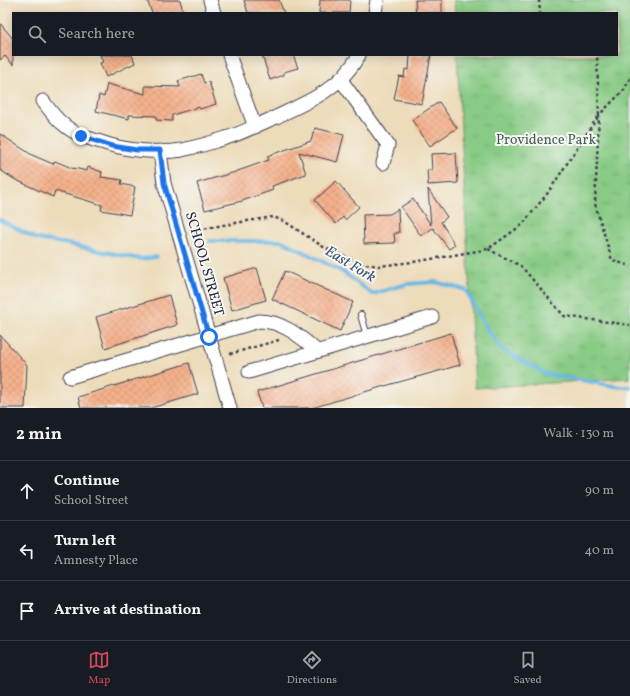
<!DOCTYPE html>
<html lang="en">
<head>
<meta charset="utf-8">
<style>
  body { margin:0; font-family:Vollkorn,serif; background:#242831; color:#f1f3f6 }
  .stop { position:absolute; width:12px; height:12px; margin:-9px; border:3px solid #1a73e8; border-radius:50%; background:#fff }
  .stop.end { background:#1a73e8; border-color:#fff; box-shadow:0 1px 4px #0008 }
  .list { margin:0; padding:0; list-style:none }
  h2 { display:flex; justify-content:space-between; align-items:center; height:52px; margin:0; padding:0 16px; font-size:17px }
  h2 small { font-size:13px; font-weight:400; color:#9ea1a6 }
  .list li { display:grid; grid-template-columns:26px 1fr auto; gap:12px; align-items:center; box-sizing:border-box; height:60px; padding:0 16px; border-top:1px solid #363941 }
  .list b { display:block; font-size:15px; white-space:nowrap }
  .list p { margin:0; font-size:13px; white-space:nowrap; color:#9ea1a6 }
  .list em { font-size:13px; font-style:normal; color:#9ea1a6 }
  .icon { flex:none; width:22px; height:22px; fill:none; stroke:currentColor; stroke-width:2; stroke-linecap:round; stroke-linejoin:round }
  .map { position:relative; flex:none; width:630px; height:408px; overflow:hidden }
  .search { position:absolute; background:#171b24; box-shadow:0 2px 10px #0003; left:12px; right:12px; top:12px; height:44px; display:flex; align-items:center; gap:10px; box-sizing:border-box; padding:0 14px; border-radius:0px; color:#9ea1a6; font-size:15px }
  .sheet { height:232px; background:#171b24 }
  nav { display:flex; justify-content:space-around; align-items:center; box-sizing:border-box; height:56px; border-top:1px solid #363941; background:#171b24; font-size:11px; color:#9ea1a6 }
  nav a { display:grid; justify-items:center; gap:2px }
  nav .on { color:#d1495b }
  .map>svg:first-child { display:block }
  .park { fill:url(#park-tufts); stroke:#557660 }
  .lines { fill:none; stroke-linecap:round; stroke-linejoin:round }
  .stream { stroke:#69b8e4; stroke-width:4 }
  .building { fill:url(#building-cross-hatch) }
  .service-casing { stroke:#403e4e; stroke-width:8 }
  .minor-casing { stroke:#403e4e; stroke-width:15 }
  .path { stroke:#403e4e; stroke-width:2.5; stroke-dasharray:3 3; stroke-linecap:butt }
  .service { stroke:#fff; stroke-width:6 }
  .minor { stroke:#fff; stroke-width:13 }
  .route { stroke:#1a73e8; stroke-width:5 }
  .labels { text-anchor:middle; dominant-baseline:central; stroke-width:4; stroke-linejoin:round; paint-order:stroke }
  .park-label { font-size:14px; fill:#465d55; stroke:#f6f6f2 }
  .street-label { font-size:14px; fill:#22223b; stroke:#f6f6f2 }
  .water-label { font-size:15px; font-style:italic; fill:#3b5676; stroke:#f6f6f2 }
</style>
</head>
<body>
<div class="map">
<svg width="630" height="408" viewBox="0 0 630 408">
  <defs>
    <pattern id="park-tufts" width="24" height="20" patternUnits="userSpaceOnUse"><rect width="24" height="20" fill="#88cb84"/><path d="M3 7l-1-3M5 7V3M7 7l1-3M15 17l-1-3M17 17v-4M19 17l1-3" fill="none" stroke="#75ae73"/></pattern>
    <pattern id="building-cross-hatch" width="8" height="8" patternUnits="userSpaceOnUse"><rect width="8" height="8" fill="#f5b18b"/><path d="M0 0l8 8M0 8l8-8" fill="none" stroke="#d29879"/></pattern>
  </defs>
  <rect width="100%" height="100%" fill="#f6f6f2"/>
  <filter id="ink" filterUnits="userSpaceOnUse"><feTurbulence type="fractalNoise" baseFrequency=".025" numOctaves="2"/><feDisplacementMap in="SourceGraphic" scale="8" xChannelSelector="R" yChannelSelector="G"/><feConvolveMatrix kernelMatrix="1 2 1 2 8 2 1 2 1" color-interpolation-filters="sRGB"/></filter>
  <filter id="wash" filterUnits="userSpaceOnUse"><feTurbulence type="fractalNoise" baseFrequency=".012" numOctaves="4" result="noise"/><feDisplacementMap in="SourceGraphic" scale="16" xChannelSelector="R" yChannelSelector="G"/><feGaussianBlur stdDeviation="0.9" result="paint"/><feColorMatrix in="noise" values="0 0 0 0 0 0 0 0 0 0 0 0 0 0 0 0 0 1.4 0 .05"/><feComposite in="paint" operator="in"/></filter>
  <g filter="url(#wash)">
    <rect width="100%" height="100%" fill="#eddcb9"/>
    <path class="park" d="M454,0H630V378L475,388L457,55H617V13H455Z"/>
    <g class="lines">
      <g class="stream">
        <path d="M0,220L37,239L68,244L99,251L141,259L156,257"/>
        <path d="M210,241H282L343,272L372,294L407,284L435,282L466,290L486,328L502,349L545,374L620,387H630"/>
      </g>
    </g>
    <g id="blocks">
      <g class="building">
        <path d="M147,0H180L183,11L178,13H152Z"/>
        <path d="M244,0H279L284,13H248Z"/>
        <path d="M320,0H350L349,13H319Z"/>
        <path d="M415,0H442V13H416Z"/>
        <path d="M0,23L13,39V65L5,56L0,60Z"/>
        <path d="M100,55H132L135,63L106,77L100,63L103,62Z"/>
        <path d="M262,55H293L298,68L284,72V75L270,80Z"/>
        <path d="M410,55H431L422,104L394,99L399,76L404,77L405,69L409,70Z"/>
        <path d="M201,74L204,83L209,82L216,104L200,109L199,107L172,115V121L156,120V116L129,115V119L96,111L99,95L104,97L107,84L145,94V86L180,87L178,81Z"/>
        <path d="M439,102L457,128L430,146L412,120Z"/>
        <path d="M315,128L344,135L337,162L299,152L306,174L272,186L273,190L242,201L205,210L197,183L232,173L269,160L267,156L311,141Z"/>
        <path d="M0,134L32,155L53,164L55,161L74,169V168L87,171L88,167L102,172L101,177L122,180L121,184L135,187L130,215L101,210L102,205L55,191L53,197L14,179L0,170Z"/>
        <path d="M456,153L458,183L428,185L427,170H432L431,154Z"/>
        <path d="M336,181L359,207L345,220L343,217L336,224L315,200Z"/>
        <path d="M428,189L447,217L441,222L455,245L449,249L433,228L421,236L401,207L413,199L431,225Z"/>
        <path d="M398,209L399,233H394L395,243L364,244L363,215L390,214Z"/>
        <path d="M257,268L266,300L232,310L223,278Z"/>
        <path d="M285,271L353,302L340,331L272,299Z"/>
        <path d="M169,295L177,325L105,348L96,317Z"/>
        <path d="M451,333L460,365L381,387L312,408H262L257,392Z"/>
        <path d="M0,335L27,365L25,408H0Z"/>
        <path d="M189,363L198,394L151,408H81L78,397Z"/>
      </g>
    </g>
  </g>
  <g filter="url(#ink)">
    <use href="#blocks" fill-opacity="0" stroke="#403e4e" stroke-width="1"/>
    <g class="lines">
      <g class="service-casing">
        <path id="service" d="M361,315L367,336"/>
      </g>
      <g class="minor-casing">
        <g id="minor">
          <path d="M210,0L214,13"/>
          <path d="M375,13L377,0"/>
          <path d="M229,55L255,127"/>
          <path d="M341,80L388,145L383,163"/>
          <path d="M43,101C49,109 55,118 63,124C74,134 87,138 101,142C123,150 159,154 182,150C196,147 211,143 226,138C243,133 259,124 276,117C310,101 340,89 359,55"/>
          <path d="M160,151L164,183L230,408"/>
          <path d="M249,372L432,317"/>
          <path d="M70,377L259,321C282,321 300,336 317,351"/>
        </g>
      </g>
      <g class="path">
        <path d="M539,0L540,13"/>
        <path d="M630,78L624,90L599,115L595,204L612,260L630,266"/>
        <path d="M193,231L223,225L273,217L284,221L325,248L337,253L365,264L379,266L420,261L488,249L522,225L547,194L599,115L597,55"/>
        <path d="M488,249L521,266L564,316L630,325"/>
        <path d="M230,354L279,340"/>
      </g>
      <use href="#service" class="service"/>
      <use href="#minor" class="minor"/>
    </g>
  </g>
  <g class="lines" filter="url(#ink)">
    <path class="route" d="M81,136L112,146L137,150H160L164,183L209,337"/>
  </g>
  <g class="labels">
    <g class="park-label">
      <text x="546" y="140">Providence Park</text>
    </g>
    <g class="street-label">
      <text transform="translate(204 264) rotate(74)">SCHOOL STREET</text>
    </g>
    <g class="water-label">
      <text transform="translate(350 265) rotate(31)">East Fork</text>
    </g>
  </g>
</svg>
<div class="stop" style="left:209px;top:337px"></div>
<div class="stop end" style="left:81px;top:136px"></div>
<div class="search"><svg class="icon" aria-label="search" viewBox="0 0 24 24"><circle cx="10" cy="10" r="6"/><path d="M15 15l6 6"/></svg>Search here</div>
</div>
<section class="sheet">
<h2>2 min<small>Walk · 130 m</small></h2>
<ul class="list">
<li><svg class="icon" aria-label="ahead" viewBox="0 0 24 24"><path d="M12 20V5M6 11l6-6 6 6"/></svg><div><b>Continue</b><p>School Street</p></div><em>90 m</em></li>
<li><svg class="icon" aria-label="left" viewBox="0 0 24 24"><path d="M17 20v-9H6M10 6l-5 5 5 5"/></svg><div><b>Turn left</b><p>Amnesty Place</p></div><em>40 m</em></li>
<li><svg class="icon" aria-label="arrive" viewBox="0 0 24 24"><path d="M6 21V4h12l-3 4 3 4H6"/></svg><div><b>Arrive at destination</b></div></li>
</ul>
</section>
<nav>
<a class="on"><svg class="icon" aria-label="map" viewBox="0 0 24 24"><path d="M3 6l6-2 6 2 6-2v14l-6 2-6-2-6 2zM9 4v14M15 6v14"/></svg>Map</a>
<a><svg class="icon" aria-label="directions" viewBox="0 0 24 24"><path d="M12 3l9 9-9 9-9-9zM9 14v-3h6M13 9l2 2-2 2"/></svg>Directions</a>
<a><svg class="icon" aria-label="saved" viewBox="0 0 24 24"><path d="M7 4h10v16l-5-4-5 4z"/></svg>Saved</a>
</nav>
</body>
</html>
